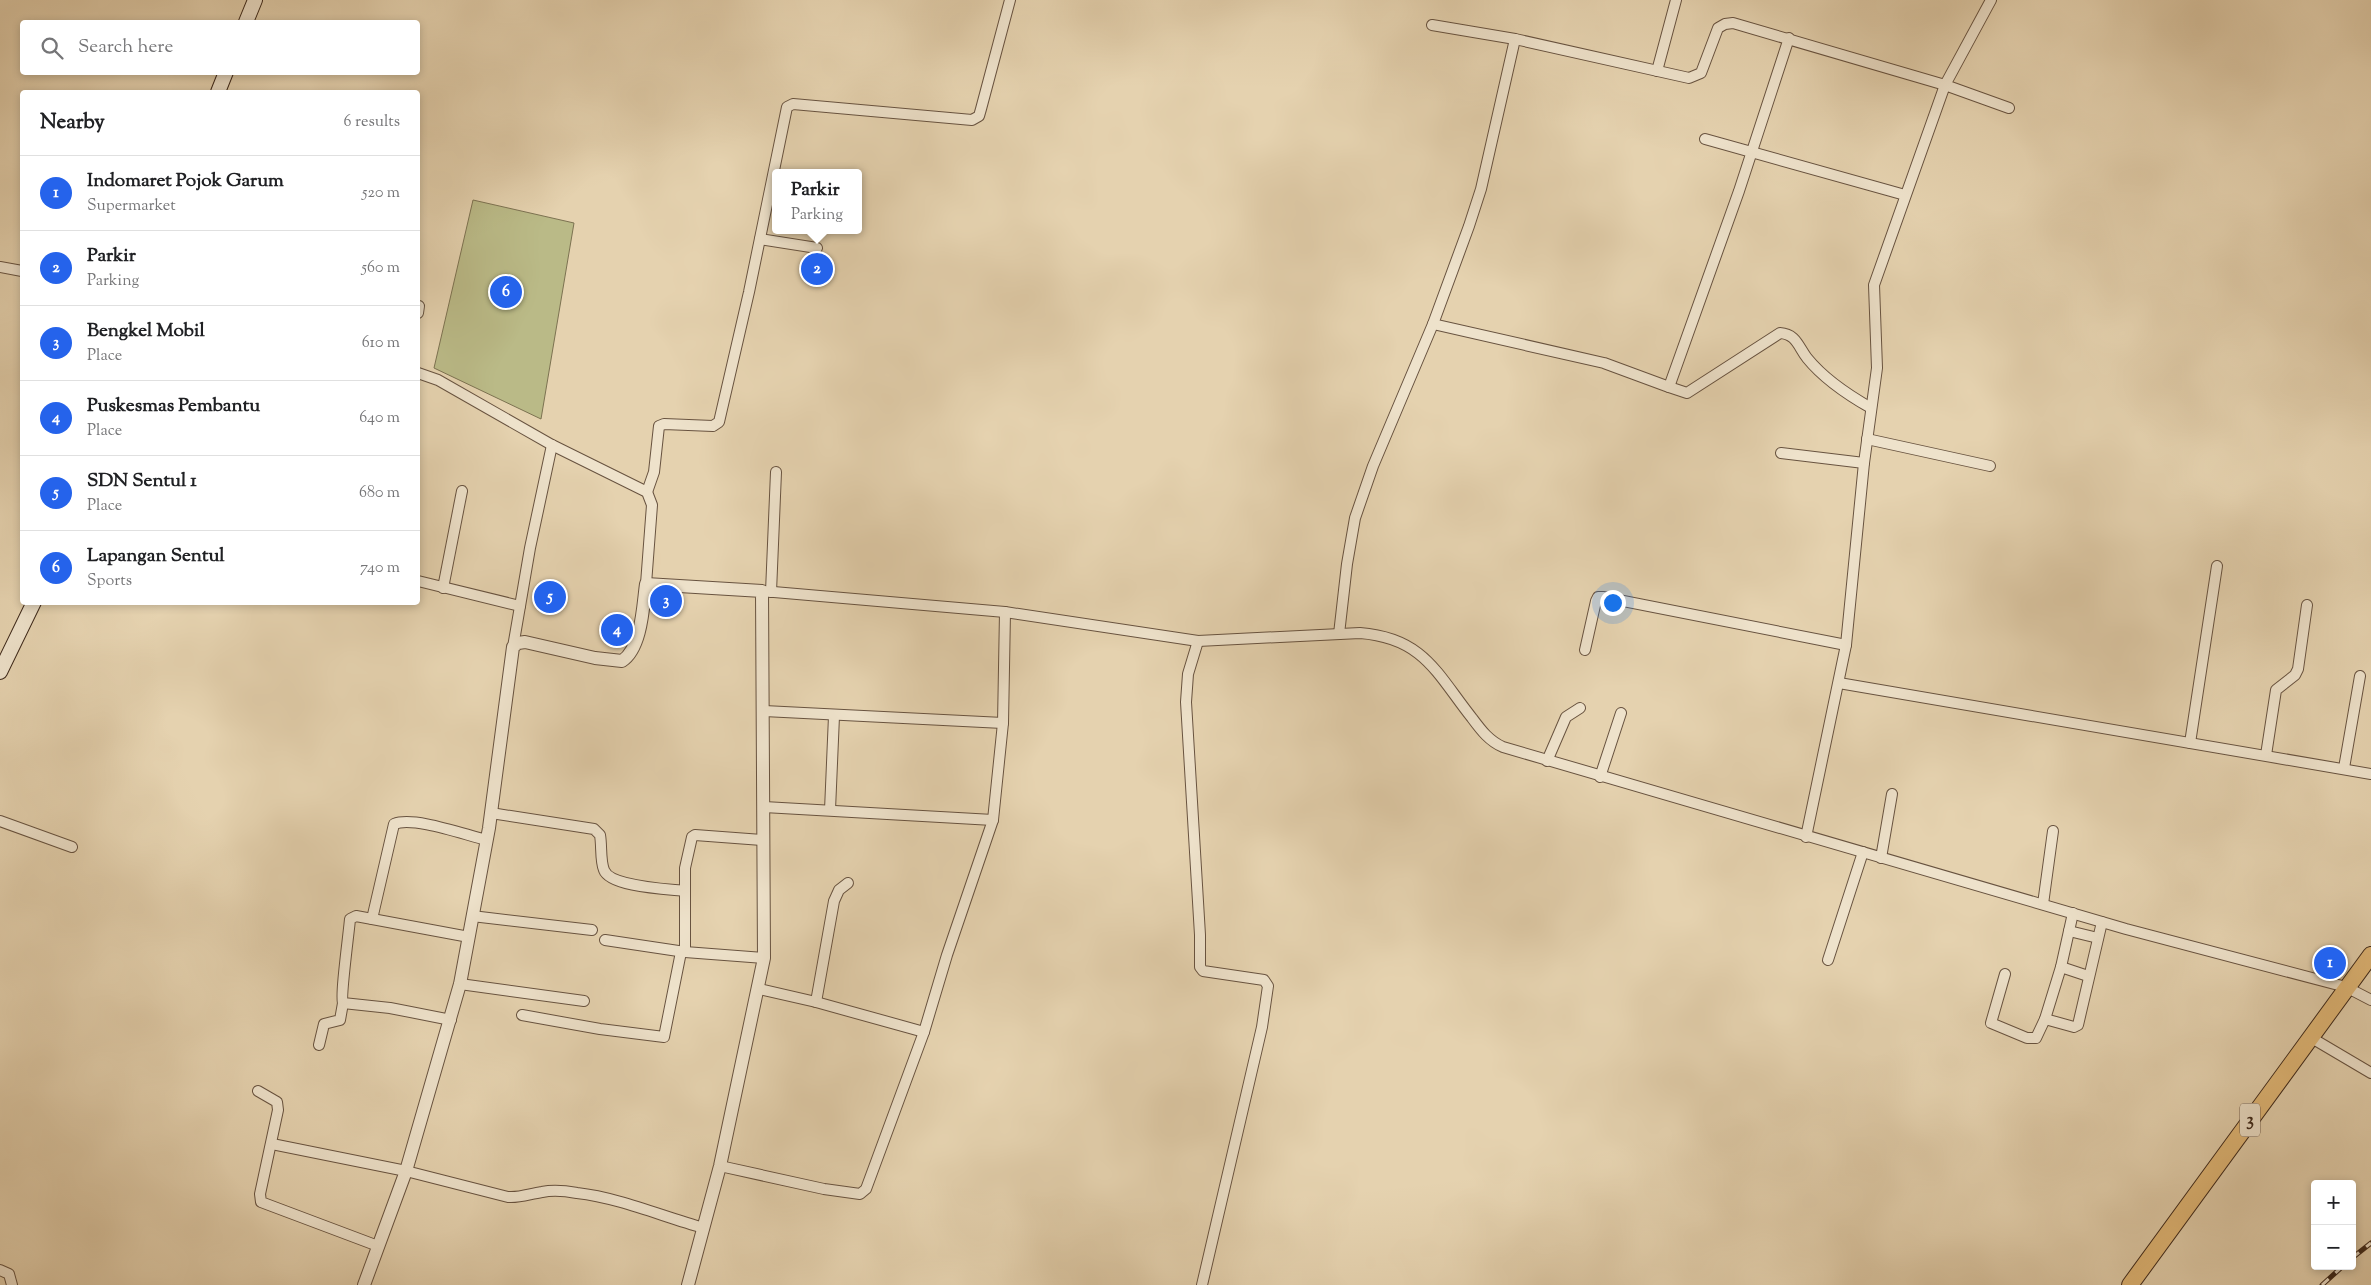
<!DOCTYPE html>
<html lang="en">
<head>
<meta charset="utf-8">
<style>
  body { margin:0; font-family:"Sorts Mill Goudy",serif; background:#f6f6f6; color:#202124 }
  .controls { position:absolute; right:15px; bottom:15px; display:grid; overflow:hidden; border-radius:5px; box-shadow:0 2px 8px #0003 }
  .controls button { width:45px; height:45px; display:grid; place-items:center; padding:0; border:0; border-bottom:1px solid #e0e0e0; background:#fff; color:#202124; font:25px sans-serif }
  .you { position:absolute; left:1612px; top:602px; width:18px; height:18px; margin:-12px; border:4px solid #fff; border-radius:50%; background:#1a73e8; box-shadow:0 0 0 8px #1a73e833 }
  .badge { display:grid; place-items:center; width:32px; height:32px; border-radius:50%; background:#2563eb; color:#fff; font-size:16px; font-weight:700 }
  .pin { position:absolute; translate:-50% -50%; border:2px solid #fff; box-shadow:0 1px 5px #0006 }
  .popup { position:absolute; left:772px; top:169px; width:90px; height:65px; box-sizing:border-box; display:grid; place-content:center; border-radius:5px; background:#fff; filter:drop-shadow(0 1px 4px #0005); font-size:16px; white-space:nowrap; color:#757577 }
  .popup b { font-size:19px; color:#202124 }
  .popup::after { content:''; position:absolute; left:50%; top:100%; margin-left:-10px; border:10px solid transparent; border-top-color:#fff }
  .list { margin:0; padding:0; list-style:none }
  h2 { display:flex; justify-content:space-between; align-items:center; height:65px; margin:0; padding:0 20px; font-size:21px }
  h2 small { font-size:16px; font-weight:400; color:#757577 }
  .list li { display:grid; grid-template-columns:32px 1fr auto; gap:15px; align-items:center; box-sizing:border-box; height:75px; padding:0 20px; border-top:1px solid #e0e0e0 }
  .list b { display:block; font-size:19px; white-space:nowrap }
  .list p { margin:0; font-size:16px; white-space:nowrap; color:#757577 }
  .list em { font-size:16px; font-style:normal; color:#757577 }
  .icon { flex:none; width:28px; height:28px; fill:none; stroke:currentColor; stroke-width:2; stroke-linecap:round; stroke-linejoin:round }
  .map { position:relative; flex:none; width:2371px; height:1285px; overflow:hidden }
  .search { position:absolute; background:#fff; box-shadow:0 2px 8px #0003; left:20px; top:20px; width:400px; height:55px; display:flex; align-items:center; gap:12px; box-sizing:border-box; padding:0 18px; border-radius:5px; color:#757577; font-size:19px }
  .panel { position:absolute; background:#fff; box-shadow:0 2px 8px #0003; left:20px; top:90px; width:400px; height:515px; border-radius:5px }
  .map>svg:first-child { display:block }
  .green { fill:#baba87; stroke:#7c7251 }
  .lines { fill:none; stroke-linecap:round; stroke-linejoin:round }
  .minor-casing { stroke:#685340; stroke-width:12 }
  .tertiary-casing { stroke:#685340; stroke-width:14 }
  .secondary-casing { stroke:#3e291b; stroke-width:16 }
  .trunk-casing { stroke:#3e291b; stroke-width:18 }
  .minor { stroke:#eee2cb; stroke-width:10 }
  .tertiary { stroke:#eee2cb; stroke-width:12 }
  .secondary { stroke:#eee2cb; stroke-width:14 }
  .trunk { stroke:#e2b978; stroke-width:16 }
  .rail-casing { stroke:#3e291b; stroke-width:5 }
  .rail { stroke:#eee2cb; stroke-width:3; stroke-dasharray:9; stroke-linecap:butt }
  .labels { text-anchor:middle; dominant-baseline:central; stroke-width:4; stroke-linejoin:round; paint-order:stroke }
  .shield { fill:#eee2cb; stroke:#736050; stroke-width:1 }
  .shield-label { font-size:19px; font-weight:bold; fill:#3e291b }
</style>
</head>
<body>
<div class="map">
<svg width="2371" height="1285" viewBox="0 0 2371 1285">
  <rect width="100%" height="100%" fill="#e5d2af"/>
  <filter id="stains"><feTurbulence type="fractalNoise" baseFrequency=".004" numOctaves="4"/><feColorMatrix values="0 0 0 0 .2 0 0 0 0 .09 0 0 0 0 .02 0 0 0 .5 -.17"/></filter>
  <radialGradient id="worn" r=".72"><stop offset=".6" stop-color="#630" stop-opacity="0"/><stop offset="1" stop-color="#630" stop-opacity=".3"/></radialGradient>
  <path class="green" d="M473,200L574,223L541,419L434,368Z"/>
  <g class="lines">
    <g class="minor-casing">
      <g id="minor">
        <path d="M1432,25L1515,39L1689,78L1701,73L1718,28L1725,24L1733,23L1945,85L1991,0"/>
        <path d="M1657,71L1676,0"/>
        <path d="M1705,139L1905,195"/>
        <path d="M760,239L817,248"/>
        <path d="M0,267L22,271"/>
        <path d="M418,313L419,306"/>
        <path d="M1433,324L1604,363L1669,387L1739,191L1789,38"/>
        <path d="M418,373L438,380L552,445L647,492L652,505L646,584"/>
        <path d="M1669,387L1687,393L1780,333C1796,334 1798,346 1807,358C1824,379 1848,395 1871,408"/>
        <path d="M1867,439L1990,466"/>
        <path d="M1781,453L1864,463"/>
        <path d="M647,492L654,472L659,426L664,424L713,426L719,422L749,292L787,107L793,104L972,120L979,116L981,109L1010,0"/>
        <path d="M418,581L520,606"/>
        <path d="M443,588L462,491"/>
        <path d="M762,591L1005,612L1198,641L1360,633C1424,638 1437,674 1472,718C1481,730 1489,741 1503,747L2126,929L2346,987L2371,1000"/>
        <path d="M771,592L776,472"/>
        <path d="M1339,634L1347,564L1355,518L1373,466L1433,324L1469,226L1481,189L1515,39"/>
        <path d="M1198,641L1188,674L1186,702L1200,935V967L1203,971L1264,980L1268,986L1262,1027L1202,1285"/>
        <path d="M513,647L530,548L552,445"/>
        <path d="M1585,650L1596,601L1598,597H1603L1846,645"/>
        <path d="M1839,683L2371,774"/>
        <path d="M764,711L1003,723"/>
        <path d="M2190,743L2217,566"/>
        <path d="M2266,755L2276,690L2295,675L2298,669L2307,605"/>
        <path d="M1547,761L1566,717L1580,708"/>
        <path d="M2344,768L2360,676"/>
        <path d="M1600,777L1621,713"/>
        <path d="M764,807L993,820"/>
        <path d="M830,810L834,716"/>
        <path d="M491,813L594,829L600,835C602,846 600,860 604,870C610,887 668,889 685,891"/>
        <path d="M0,821L72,847"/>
        <path d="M1806,837L1846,645L1864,463L1877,368L1874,285L1945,85L2009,108"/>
        <path d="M1881,858L1892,794"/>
        <path d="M2043,904L2053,831"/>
        <path d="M472,916L592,930"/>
        <path d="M372,919L394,824C414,816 465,835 487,840"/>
        <path d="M2069,931L2098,938"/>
        <path d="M605,940L685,952L764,958"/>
        <path d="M685,952V868L692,837L695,835L762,840"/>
        <path d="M1828,960L1863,852"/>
        <path d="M2061,967L2088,976"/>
        <path d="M2005,974L1991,1023L2027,1038H2036L2045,1019L2061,967L2073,913"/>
        <path d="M460,984L584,1001"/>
        <path d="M759,989L816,1002L924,1032"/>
        <path d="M816,1002L834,901L839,890L848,883"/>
        <path d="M522,1015L600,1029L664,1037L681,952"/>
        <path d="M2045,1019L2074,1027L2078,1025L2102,922"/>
        <path d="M451,1020L390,1008L343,1003C340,997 349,932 350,919L356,916L469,937"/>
        <path d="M2310,1037L2371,1073"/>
        <path d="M319,1045L324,1024L340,1020L343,1003"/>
        <path d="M258,1091L277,1102L278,1110L260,1194L261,1202L378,1246"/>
        <path d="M272,1144L406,1171L508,1197C520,1198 529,1194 542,1192C552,1190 566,1191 577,1193C620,1198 661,1216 704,1228"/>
        <path d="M720,1166L824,1189L860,1194L866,1189L924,1032L947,955L993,820L1003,723L1005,612"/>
        <path d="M0,1270L9,1274L12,1285"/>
      </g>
    </g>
    <g class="tertiary-casing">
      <path id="tertiary" d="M364,1285L406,1171L460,984L489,828L513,647L518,643L525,642L595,658L622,661C642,648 643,605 646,584L762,591L764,958L720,1166L688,1285"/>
    </g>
    <g class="secondary-casing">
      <g id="secondary">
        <path d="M246,22L255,0"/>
        <path d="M218,92L226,72"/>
        <path d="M0,672L34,602"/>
      </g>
    </g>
    <g class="trunk-casing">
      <path id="trunk" d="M2130,1285L2371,955"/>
    </g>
    <use href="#minor" class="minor"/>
    <use href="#tertiary" class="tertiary"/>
    <use href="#secondary" class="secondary"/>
    <use href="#trunk" class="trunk"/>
    <g class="rail-casing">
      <g id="rail">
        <path d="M2352,1258L2371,1243"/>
        <path d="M2322,1285L2343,1266"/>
      </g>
    </g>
    <use href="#rail" class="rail"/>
  </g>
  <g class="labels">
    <rect class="shield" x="2240" y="1103.5" width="20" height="33" rx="4"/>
    <g class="shield-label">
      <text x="2250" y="1120">3</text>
    </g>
  </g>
  <rect width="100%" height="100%" filter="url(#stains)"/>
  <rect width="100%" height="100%" fill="url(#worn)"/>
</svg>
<div class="controls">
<button>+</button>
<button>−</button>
</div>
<div class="you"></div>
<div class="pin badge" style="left:2330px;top:963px">1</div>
<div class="pin badge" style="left:817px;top:269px">2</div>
<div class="popup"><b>Parkir</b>Parking</div>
<div class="pin badge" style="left:666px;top:601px">3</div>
<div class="pin badge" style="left:617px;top:630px">4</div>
<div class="pin badge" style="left:550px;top:597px">5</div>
<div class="pin badge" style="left:506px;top:292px">6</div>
<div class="search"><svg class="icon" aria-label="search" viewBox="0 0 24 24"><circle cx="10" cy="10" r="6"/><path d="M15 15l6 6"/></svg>Search here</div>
<section class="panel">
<h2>Nearby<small>6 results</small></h2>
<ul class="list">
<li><span class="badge">1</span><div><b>Indomaret Pojok Garum</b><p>Supermarket</p></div><em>520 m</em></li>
<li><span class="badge">2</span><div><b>Parkir</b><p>Parking</p></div><em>560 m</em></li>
<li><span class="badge">3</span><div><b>Bengkel Mobil</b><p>Place</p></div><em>610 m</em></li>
<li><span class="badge">4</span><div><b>Puskesmas Pembantu</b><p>Place</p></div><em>640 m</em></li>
<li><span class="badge">5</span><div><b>SDN Sentul 1</b><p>Place</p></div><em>680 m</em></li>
<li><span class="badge">6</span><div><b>Lapangan Sentul</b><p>Sports</p></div><em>740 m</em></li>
</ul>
</section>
</div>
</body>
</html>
